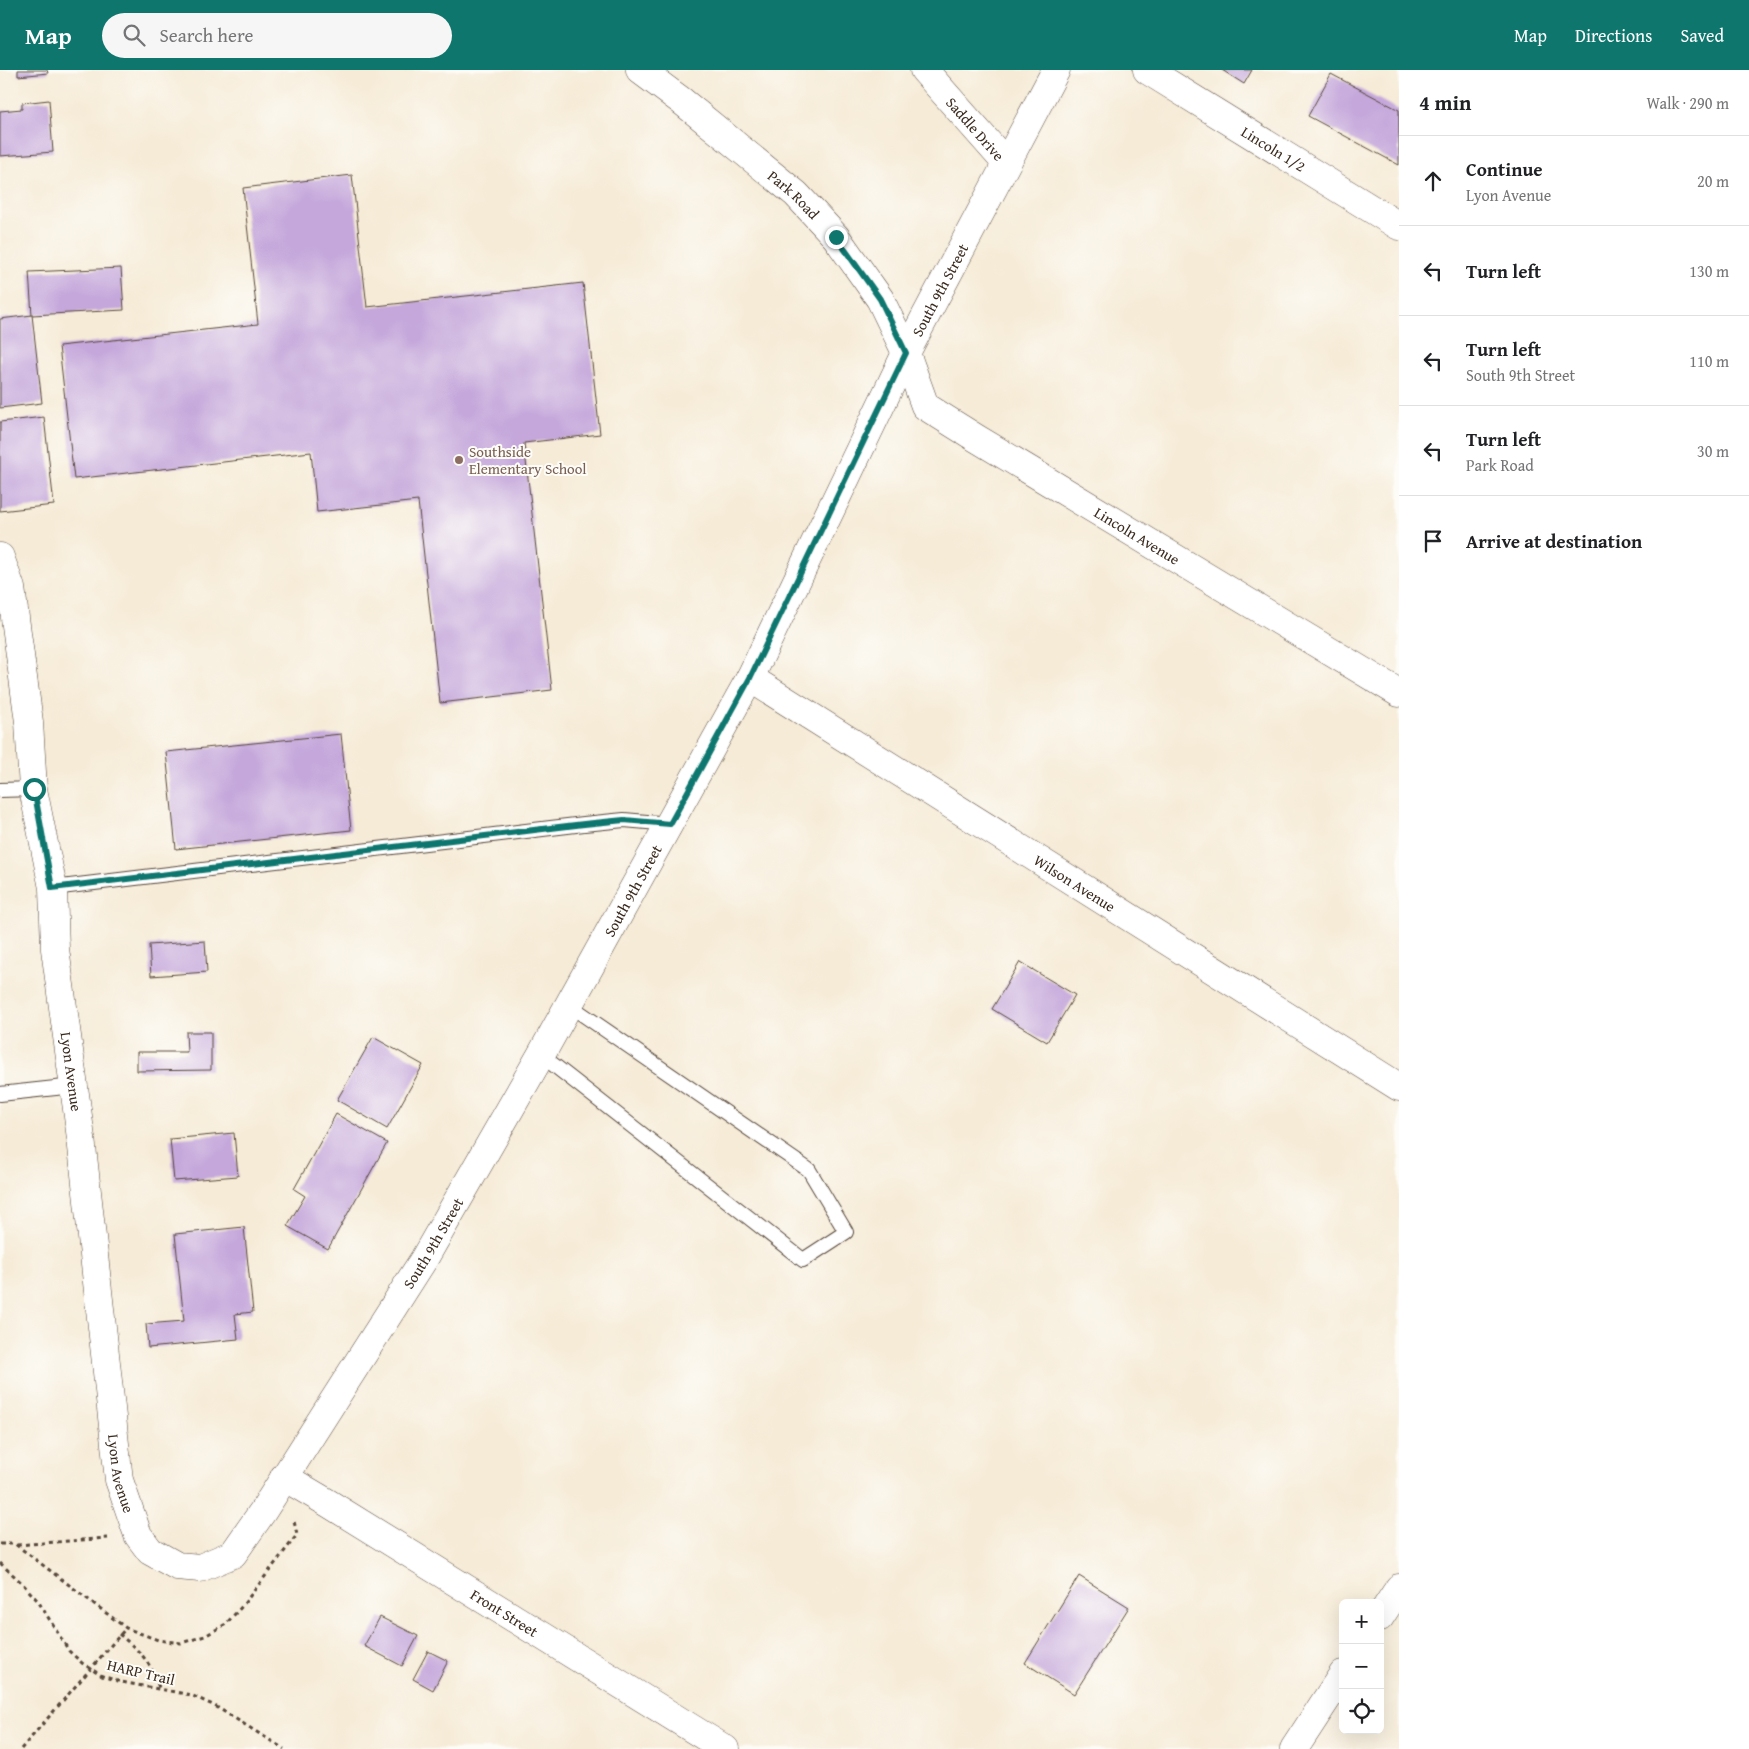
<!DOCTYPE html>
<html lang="en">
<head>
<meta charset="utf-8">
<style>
  body { margin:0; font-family:"Gentium Book Plus",serif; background:#f6f6f6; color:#202124 }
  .controls { position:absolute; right:15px; bottom:15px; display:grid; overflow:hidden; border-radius:8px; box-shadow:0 5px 20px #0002 }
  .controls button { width:45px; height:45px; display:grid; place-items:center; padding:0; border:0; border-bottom:1px solid #e0e0e0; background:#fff; color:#202124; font:25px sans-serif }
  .stop { position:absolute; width:15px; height:15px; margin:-11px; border:4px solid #0f766e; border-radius:50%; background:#fff }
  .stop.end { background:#0f766e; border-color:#fff; box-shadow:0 1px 5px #0008 }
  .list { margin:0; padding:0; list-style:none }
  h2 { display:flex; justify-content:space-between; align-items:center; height:65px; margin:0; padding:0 20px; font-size:21px }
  h2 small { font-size:16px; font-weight:400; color:#757577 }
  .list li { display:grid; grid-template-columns:32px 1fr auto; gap:15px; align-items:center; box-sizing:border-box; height:90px; padding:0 20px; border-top:1px solid #e0e0e0 }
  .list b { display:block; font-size:19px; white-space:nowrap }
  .list p { margin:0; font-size:16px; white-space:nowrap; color:#757577 }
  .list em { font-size:16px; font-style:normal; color:#757577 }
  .icon { flex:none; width:28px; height:28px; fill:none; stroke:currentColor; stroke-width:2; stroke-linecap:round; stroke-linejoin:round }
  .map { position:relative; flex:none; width:1399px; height:1679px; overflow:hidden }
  header { display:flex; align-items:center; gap:30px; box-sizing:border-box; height:70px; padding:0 25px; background:#0f766e; color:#fff }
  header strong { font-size:24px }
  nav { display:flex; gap:28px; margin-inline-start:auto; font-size:18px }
  .search { width:350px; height:45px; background:#f6f6f6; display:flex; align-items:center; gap:12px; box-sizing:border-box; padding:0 18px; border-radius:28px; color:#757577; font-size:19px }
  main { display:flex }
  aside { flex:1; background:#fff }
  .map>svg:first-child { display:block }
  .building { fill:#c5a7db }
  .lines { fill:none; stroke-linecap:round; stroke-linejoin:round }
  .service-casing { stroke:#57473a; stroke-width:16 }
  .minor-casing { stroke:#57473a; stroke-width:29 }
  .path { stroke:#57473a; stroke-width:3; stroke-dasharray:4 4; stroke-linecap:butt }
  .service { stroke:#fff; stroke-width:14 }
  .minor { stroke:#fff; stroke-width:28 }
  .path-bridge { stroke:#57473a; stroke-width:3; stroke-dasharray:4 4; stroke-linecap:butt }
  .route { stroke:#0f766e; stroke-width:6 }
  .education-dot { fill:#8d6e63; stroke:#fdfcf7; stroke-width:2 }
  .labels { text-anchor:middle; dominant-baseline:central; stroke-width:4; stroke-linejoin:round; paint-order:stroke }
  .street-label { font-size:15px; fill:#3b2a1e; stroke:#fdfcf7 }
  .education-label { font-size:15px; fill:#785e54; stroke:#fdfcf7; text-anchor:start }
</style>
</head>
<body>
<header>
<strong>Map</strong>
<div class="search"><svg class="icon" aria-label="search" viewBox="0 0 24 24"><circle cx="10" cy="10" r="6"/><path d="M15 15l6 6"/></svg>Search here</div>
<nav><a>Map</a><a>Directions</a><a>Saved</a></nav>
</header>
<main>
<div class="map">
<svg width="1399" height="1679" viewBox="0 0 1399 1679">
  <rect width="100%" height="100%" fill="#fdfcf7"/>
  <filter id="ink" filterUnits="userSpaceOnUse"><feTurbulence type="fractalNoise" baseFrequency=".02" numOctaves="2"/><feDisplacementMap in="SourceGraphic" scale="10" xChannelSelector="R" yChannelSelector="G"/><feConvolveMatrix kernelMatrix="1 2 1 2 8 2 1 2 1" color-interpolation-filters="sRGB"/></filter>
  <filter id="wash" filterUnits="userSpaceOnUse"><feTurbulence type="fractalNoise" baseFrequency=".0096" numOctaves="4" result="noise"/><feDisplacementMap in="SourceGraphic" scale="20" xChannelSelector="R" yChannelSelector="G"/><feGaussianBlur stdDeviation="1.12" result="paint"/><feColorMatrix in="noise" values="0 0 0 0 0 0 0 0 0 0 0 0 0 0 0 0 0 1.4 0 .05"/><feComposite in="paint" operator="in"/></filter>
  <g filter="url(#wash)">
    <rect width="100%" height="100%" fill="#f6ebd7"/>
    <g id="blocks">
      <g class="building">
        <path d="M18,0H47L48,3L18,6Z"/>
        <path d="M1222,0H1252L1244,14Z"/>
        <path d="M1331,4L1399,40V95L1308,46Z"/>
        <path d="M49,30L53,82L0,86V41L22,39V33Z"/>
        <path d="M352,105L367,237L583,213L600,364L524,373L552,620L440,633L418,431L317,442L311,382L74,409L59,276L258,254L243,118Z"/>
        <path d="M121,198L124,240L32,245L29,202Z"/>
        <path d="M32,245L42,333L0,338V249Z"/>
        <path d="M44,347L54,435L0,441V352Z"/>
        <path d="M341,664L351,760L176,779L166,682Z"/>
        <path d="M205,871L207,902L151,906L149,875Z"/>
        <path d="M1020,892L1075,925L1047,972L992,939Z"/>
        <path d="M186,962H211V1000L137,1001V982H187Z"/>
        <path d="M373,967L423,995L387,1059L337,1030Z"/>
        <path d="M336,1044L387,1073L328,1179L287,1156L305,1126L294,1119Z"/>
        <path d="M234,1063L238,1106L174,1111L170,1069Z"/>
        <path d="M244,1157L253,1242L235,1244L238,1269L148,1278L146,1254L184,1251L175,1164Z"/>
        <path d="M1079,1506L1129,1537L1074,1624L1025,1593Z"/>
        <path d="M380,1547L418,1566L402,1596L364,1576Z"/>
        <path d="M428,1581L448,1591L433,1620L413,1609Z"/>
      </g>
    </g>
  </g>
  <g filter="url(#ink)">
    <use href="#blocks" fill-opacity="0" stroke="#57473a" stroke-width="1"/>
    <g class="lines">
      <g class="service-casing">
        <g id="service">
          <path d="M0,720L33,719"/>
          <path d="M53,818L584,754L624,750L670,754"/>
          <path d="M541,985L803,1190L846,1162L809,1100L569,935"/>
          <path d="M0,1024L74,1016"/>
        </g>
      </g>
      <g class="minor-casing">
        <g id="minor">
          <path id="s1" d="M640,0L683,32L796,124L836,167L880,229L906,283L925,336L976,368L1399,623"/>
          <path id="s2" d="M924,0L1006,93"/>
          <path id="s3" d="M1147,0L1399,156"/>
          <path id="s4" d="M0,487L11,518L29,652L33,719L53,818L55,879L81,1068L119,1410L138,1465L150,1481L177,1496L200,1498L233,1484L263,1441L424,1189L541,985L750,608L906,283L1056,0"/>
          <path id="s5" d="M750,608L1399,1017"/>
          <path id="s6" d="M284,1407L328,1433L725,1679"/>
          <path d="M1380,1547L1399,1518"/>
          <path d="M1294,1679L1343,1604"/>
        </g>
      </g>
      <g class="path">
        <path d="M0,1474H15L126,1558L158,1570L181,1573L205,1566L226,1554L243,1535L297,1465L294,1451"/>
        <path d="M17,1475L108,1468"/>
        <path d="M0,1493L22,1513L38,1531L69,1581L82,1593L102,1606L121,1612L191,1625L215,1636L284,1679"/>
        <path d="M119,1564C141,1583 150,1590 159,1618"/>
      </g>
      <use href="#service" class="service"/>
      <use href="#minor" class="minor"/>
      <path class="path-bridge" d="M21,1679L126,1558"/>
    </g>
  </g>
  <g class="lines" filter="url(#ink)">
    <path class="route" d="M34,719L52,818L584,754L624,750L670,754L750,608L906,283L880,229L836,167"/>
  </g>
  <circle class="education-dot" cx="459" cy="390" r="5"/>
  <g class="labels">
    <g class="street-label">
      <text stroke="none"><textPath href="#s2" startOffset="78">Saddle Drive</textPath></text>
      <text stroke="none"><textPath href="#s3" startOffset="149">Lincoln 1/2</textPath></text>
      <text stroke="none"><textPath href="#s1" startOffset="198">Park Road</textPath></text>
      <text stroke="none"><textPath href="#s4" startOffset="2550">South 9th Street</textPath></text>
      <text stroke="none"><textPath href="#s1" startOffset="699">Lincoln Avenue</textPath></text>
      <text stroke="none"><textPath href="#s5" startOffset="384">Wilson Avenue</textPath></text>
      <text stroke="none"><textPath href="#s4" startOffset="1875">South 9th Street</textPath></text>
      <text stroke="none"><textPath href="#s4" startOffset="521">Lyon Avenue</textPath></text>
      <text stroke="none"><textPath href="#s4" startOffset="1470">South 9th Street</textPath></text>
      <text stroke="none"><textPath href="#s4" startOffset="926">Lyon Avenue</textPath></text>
      <text stroke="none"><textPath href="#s6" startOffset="259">Front Street</textPath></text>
      <text transform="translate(141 1602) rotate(13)">HARP Trail</text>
    </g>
    <g class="education-label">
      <text x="469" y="381">Southside<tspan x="469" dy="17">Elementary School</tspan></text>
    </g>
  </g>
</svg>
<div class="controls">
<button>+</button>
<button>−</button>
<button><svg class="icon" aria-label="locate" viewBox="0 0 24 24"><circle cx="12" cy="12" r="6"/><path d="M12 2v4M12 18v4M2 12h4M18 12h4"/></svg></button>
</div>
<div class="stop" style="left:34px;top:719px"></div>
<div class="stop end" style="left:836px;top:167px"></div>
</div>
<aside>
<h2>4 min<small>Walk · 290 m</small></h2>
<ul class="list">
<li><svg class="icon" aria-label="ahead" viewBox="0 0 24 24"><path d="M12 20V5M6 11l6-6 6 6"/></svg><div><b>Continue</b><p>Lyon Avenue</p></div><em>20 m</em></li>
<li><svg class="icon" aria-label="left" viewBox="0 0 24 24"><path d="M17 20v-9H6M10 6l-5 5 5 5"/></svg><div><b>Turn left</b></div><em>130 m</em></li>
<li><svg class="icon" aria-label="left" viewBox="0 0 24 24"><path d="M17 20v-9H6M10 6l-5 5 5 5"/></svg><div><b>Turn left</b><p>South 9th Street</p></div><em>110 m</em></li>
<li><svg class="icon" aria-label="left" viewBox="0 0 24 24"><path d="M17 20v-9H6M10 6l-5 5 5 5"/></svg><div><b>Turn left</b><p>Park Road</p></div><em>30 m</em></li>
<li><svg class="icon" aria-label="arrive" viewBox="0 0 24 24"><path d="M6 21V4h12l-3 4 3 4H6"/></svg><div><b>Arrive at destination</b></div></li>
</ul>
</aside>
</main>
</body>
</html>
